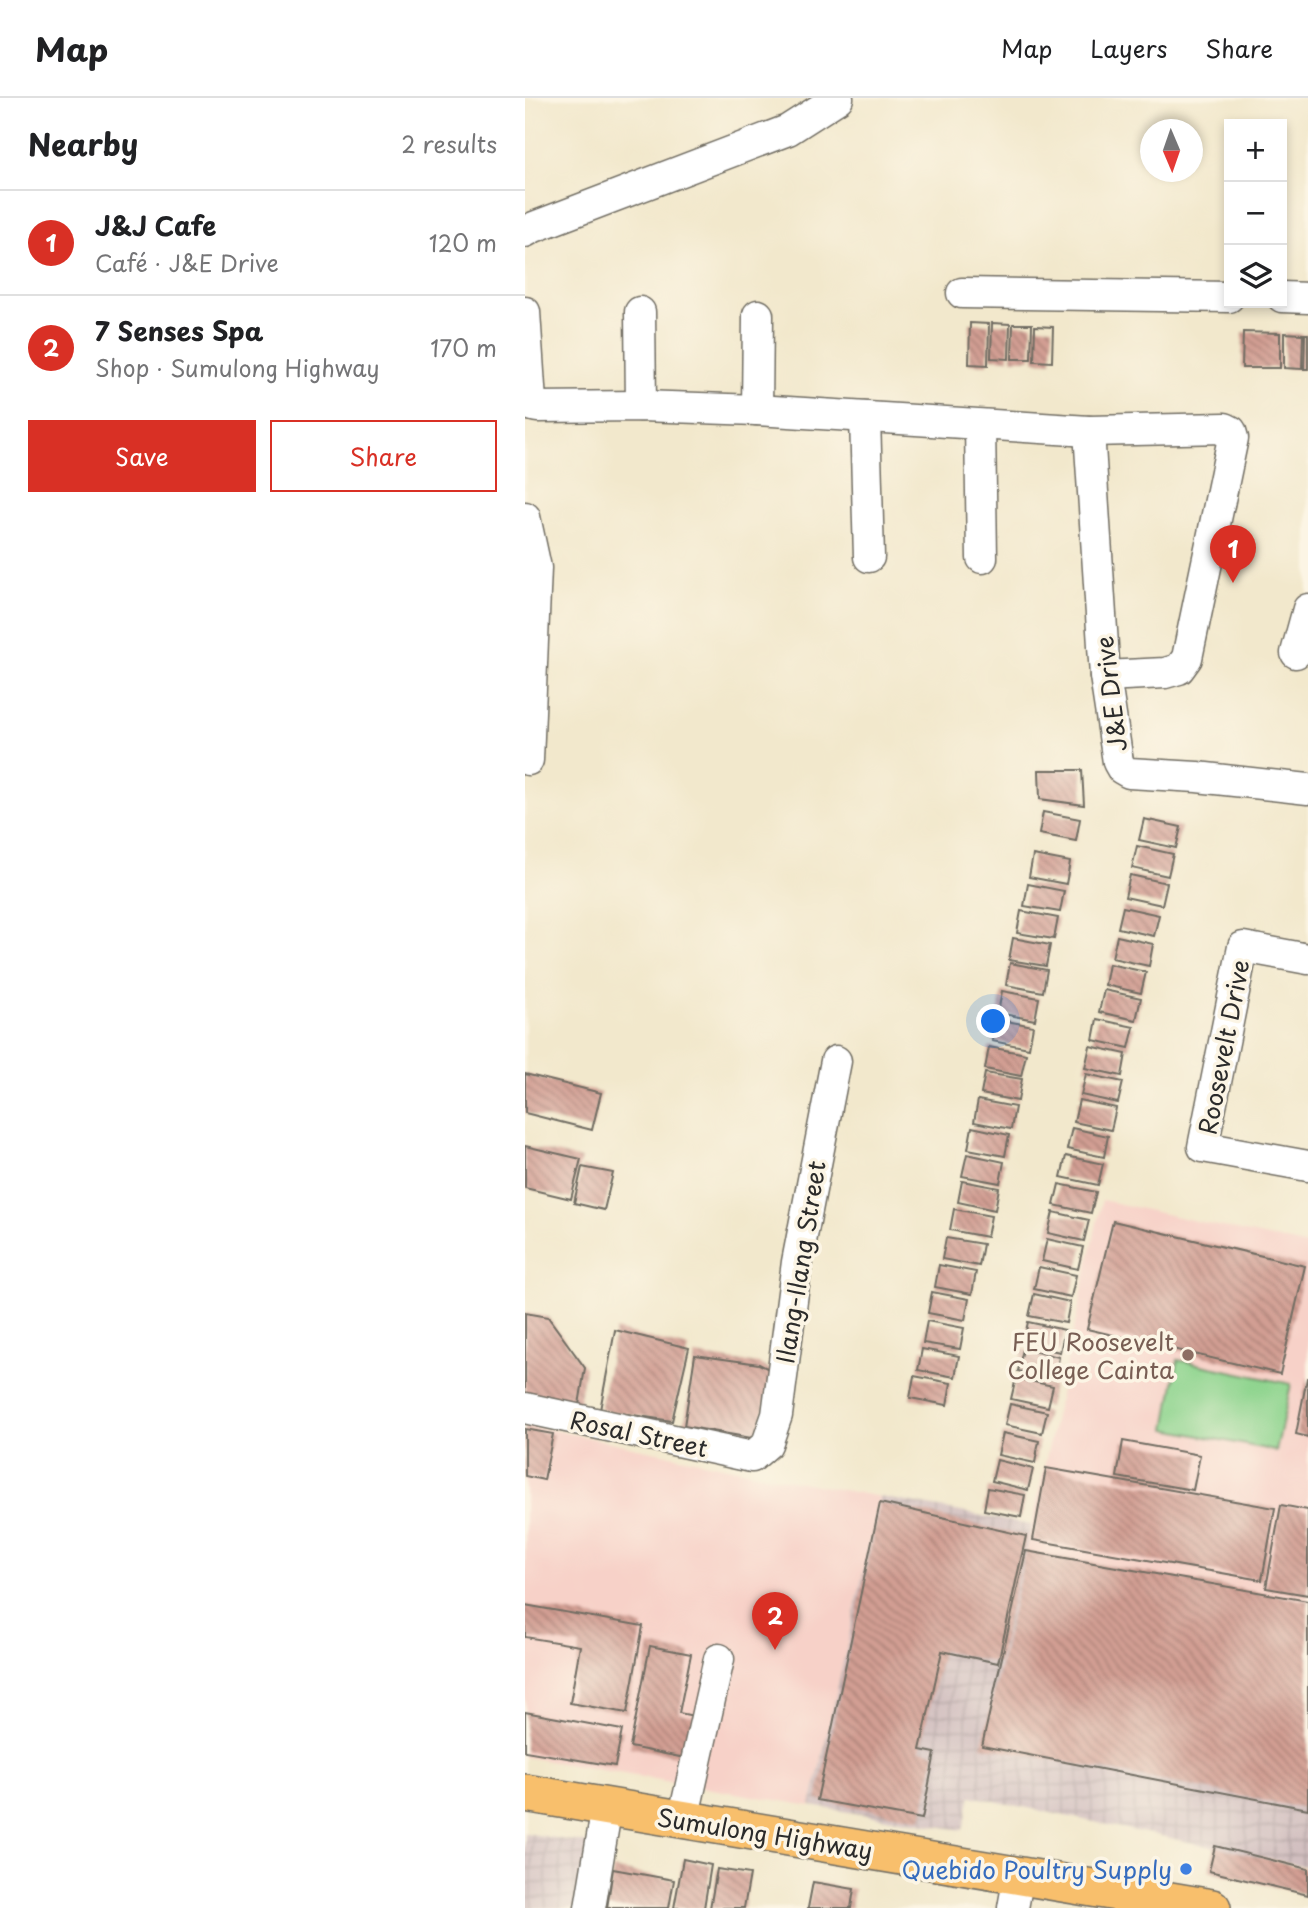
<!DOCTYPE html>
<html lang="en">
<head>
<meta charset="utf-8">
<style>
  body { margin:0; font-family:"Playpen Sans",sans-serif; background:#f2f2f2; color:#202124 }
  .controls { position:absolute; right:21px; top:21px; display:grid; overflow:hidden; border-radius:0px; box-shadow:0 4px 10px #0003 }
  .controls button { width:63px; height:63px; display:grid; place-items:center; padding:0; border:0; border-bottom:2px solid #e0e0e0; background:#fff; color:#202124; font:35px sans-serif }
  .compass { position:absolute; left:615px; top:21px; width:63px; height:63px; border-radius:50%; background:#fff; box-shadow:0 4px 10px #0003; rotate:178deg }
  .you { position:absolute; left:469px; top:924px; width:24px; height:24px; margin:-18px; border:5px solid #fff; border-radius:50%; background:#1a73e8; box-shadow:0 0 0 10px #1a73e833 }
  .badge { display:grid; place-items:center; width:46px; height:46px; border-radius:50%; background:#d93025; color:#fff; font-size:23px; font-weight:700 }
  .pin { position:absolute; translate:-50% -58px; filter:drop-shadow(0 2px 4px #0008) }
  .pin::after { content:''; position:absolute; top:37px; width:24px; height:21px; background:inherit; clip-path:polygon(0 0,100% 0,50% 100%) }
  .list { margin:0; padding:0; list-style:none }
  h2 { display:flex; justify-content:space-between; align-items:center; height:91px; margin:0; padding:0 28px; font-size:30px }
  h2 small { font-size:23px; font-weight:400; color:#757577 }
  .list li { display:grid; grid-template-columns:46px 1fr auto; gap:21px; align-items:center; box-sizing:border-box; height:105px; padding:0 28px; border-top:2px solid #e0e0e0 }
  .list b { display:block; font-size:26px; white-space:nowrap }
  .list p { margin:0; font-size:23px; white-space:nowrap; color:#757577 }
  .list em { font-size:23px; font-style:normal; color:#757577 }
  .actions { display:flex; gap:14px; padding:21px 28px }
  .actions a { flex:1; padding:16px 0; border:2px solid #d93025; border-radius:0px; text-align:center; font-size:24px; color:#d93025 }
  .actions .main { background:#d93025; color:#fff }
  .icon { flex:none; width:38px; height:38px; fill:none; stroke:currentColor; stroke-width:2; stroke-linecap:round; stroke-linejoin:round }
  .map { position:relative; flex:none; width:783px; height:1810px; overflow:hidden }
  header { display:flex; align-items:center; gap:42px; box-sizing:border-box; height:98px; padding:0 35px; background:#fff; border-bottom:2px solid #e0e0e0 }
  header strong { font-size:33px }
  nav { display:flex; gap:38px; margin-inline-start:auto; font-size:24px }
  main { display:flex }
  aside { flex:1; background:#fff }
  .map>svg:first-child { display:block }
  .built { fill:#f7d1c8 }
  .industrial { fill:url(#industrial-grid) }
  .garden { fill:#8ed48e; stroke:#5c805c; stroke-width:2 }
  .building { fill:url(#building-back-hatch) }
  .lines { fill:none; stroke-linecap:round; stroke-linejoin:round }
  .minor-casing { stroke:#716d63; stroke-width:33 }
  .major-casing { stroke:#716d63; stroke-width:40 }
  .minor { stroke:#fff; stroke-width:30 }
  .major { stroke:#f8bf6c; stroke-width:37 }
  .education-dot { fill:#8d6e63; stroke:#fcf5e5; stroke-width:2.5 }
  .shop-dot { fill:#3f7fe0; stroke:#fcf5e5; stroke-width:2.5 }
  .labels { text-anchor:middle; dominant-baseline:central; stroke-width:7; stroke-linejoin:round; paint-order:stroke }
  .street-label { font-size:24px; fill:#2b2b2b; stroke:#fcf5e5 }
  .education-label { font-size:24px; fill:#785e54; stroke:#fcf5e5; text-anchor:end }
  .shop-label { font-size:24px; fill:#366cbe; stroke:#fcf5e5; text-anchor:end }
</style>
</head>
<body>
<header>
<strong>Map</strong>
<nav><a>Map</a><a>Layers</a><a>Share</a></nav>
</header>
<main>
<aside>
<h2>Nearby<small>2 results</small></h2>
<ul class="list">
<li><span class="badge">1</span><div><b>J&amp;J Cafe</b><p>Café · J&amp;E Drive</p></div><em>120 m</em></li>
<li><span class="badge">2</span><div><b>7 Senses Spa</b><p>Shop · Sumulong Highway</p></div><em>170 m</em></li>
</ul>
<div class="actions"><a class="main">Save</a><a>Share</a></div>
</aside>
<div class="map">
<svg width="783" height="1810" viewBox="0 0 783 1810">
  <defs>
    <pattern id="industrial-grid" width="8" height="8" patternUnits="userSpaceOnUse" patternTransform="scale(1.75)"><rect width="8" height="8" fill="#d2bfc0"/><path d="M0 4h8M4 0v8" fill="none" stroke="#b4a4a5"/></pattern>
    <pattern id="building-back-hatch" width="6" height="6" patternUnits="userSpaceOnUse" patternTransform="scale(1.75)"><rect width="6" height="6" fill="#d29e93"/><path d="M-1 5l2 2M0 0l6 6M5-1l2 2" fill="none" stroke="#ab8178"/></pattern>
  </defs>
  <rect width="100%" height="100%" fill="#fcf5e5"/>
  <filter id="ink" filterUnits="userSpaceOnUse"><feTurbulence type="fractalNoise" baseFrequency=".0143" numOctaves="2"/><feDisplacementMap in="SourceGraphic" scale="14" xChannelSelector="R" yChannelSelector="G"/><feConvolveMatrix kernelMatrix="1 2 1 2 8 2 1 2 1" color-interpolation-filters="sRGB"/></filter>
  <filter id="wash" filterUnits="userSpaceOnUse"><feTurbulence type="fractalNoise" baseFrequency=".00686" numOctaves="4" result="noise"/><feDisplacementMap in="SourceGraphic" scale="28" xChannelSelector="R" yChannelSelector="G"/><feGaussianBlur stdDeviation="1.57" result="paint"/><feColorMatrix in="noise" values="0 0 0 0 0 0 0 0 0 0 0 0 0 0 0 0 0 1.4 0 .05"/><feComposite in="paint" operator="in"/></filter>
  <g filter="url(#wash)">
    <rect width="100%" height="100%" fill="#f2e8cc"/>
    <g class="built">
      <path d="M577,1102L783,1148V1503L501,1453Z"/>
      <path d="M0,1326L249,1379L355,1399L286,1708L0,1659Z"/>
    </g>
    <g class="industrial">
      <path d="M355,1399L506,1427L501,1453L783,1503V1769L446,1698L438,1732L286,1708Z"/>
      <path d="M0,1735L64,1746L52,1810H0Z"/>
    </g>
    <path class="garden" d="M653,1262L766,1286L751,1353L641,1331Z"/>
    <g id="blocks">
      <g class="building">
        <path d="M445,225L464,226L463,267L444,266Z"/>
        <path d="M467,225L485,226L484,261L466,260Z"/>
        <path d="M488,226H507L506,261H487Z"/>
        <path d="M510,228L528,229L527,264L509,263Z"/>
        <path d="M718,234L755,235V270H717Z"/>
        <path d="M759,235L778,236L777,271L759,270Z"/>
        <path d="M780,236H783V271H779Z"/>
        <path d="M514,672H557L559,707L515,701Z"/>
        <path d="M518,714L555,721L551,743L514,736Z"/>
        <path d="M619,721L656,729L651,750L614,742Z"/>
        <path d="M612,748L648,756L643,778L607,770Z"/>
        <path d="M508,757L545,764L541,786L504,779Z"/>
        <path d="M605,777L642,785L637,807L600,799Z"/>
        <path d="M503,786L539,793L535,814L499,808Z"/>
        <path d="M598,809L634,817L629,838L593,830Z"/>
        <path d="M496,813L533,820L529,841L492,835Z"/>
        <path d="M592,838L628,846L624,868L587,860Z"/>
        <path d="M488,840L525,847L521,868L484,862Z"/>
        <path d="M485,865L522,872L518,894L481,887Z"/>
        <path d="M584,866L621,874L616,895L580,887Z"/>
        <path d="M579,892L616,900L611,922L574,914Z"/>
        <path d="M477,893L514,900L510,922L473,915Z"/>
        <path d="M471,921L508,928L504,950L467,943Z"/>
        <path d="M572,921L609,929L604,950L568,942Z"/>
        <path d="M565,948L601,956L597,978L560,970Z"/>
        <path d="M464,949L501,956L496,978L460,971Z"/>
        <path d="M460,975L497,981L493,1003L456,996Z"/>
        <path d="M0,976L76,995L67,1032L0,1015Z"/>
        <path d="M561,976L598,984L593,1005L556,997Z"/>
        <path d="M453,1002L490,1009L486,1031L449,1024Z"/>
        <path d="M554,1002L591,1010L586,1032L549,1024Z"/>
        <path d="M447,1029L484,1037L480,1058L443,1051Z"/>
        <path d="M547,1030L583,1038L579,1059L542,1051Z"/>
        <path d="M0,1048L56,1061L46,1101L0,1090Z"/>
        <path d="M442,1056L479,1064L475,1085L437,1078Z"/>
        <path d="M541,1058L578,1066L573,1087L536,1079Z"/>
        <path d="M57,1069L88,1075L79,1112L49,1105Z"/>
        <path d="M437,1083L474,1090L470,1112L433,1104Z"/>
        <path d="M534,1086L571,1094L566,1115L529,1107Z"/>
        <path d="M429,1111L466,1118L462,1139L425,1132Z"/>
        <path d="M528,1114L564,1122L559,1143L523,1135Z"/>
        <path d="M588,1123L780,1168L755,1276L562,1231Z"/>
        <path d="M421,1140L458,1146L454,1168L417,1161Z"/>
        <path d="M522,1141L558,1149L553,1171L517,1163Z"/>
        <path d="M414,1167L451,1174L447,1196L410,1189Z"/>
        <path d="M514,1169L551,1177L546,1199L509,1191Z"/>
        <path d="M407,1194L444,1201L440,1222L403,1215Z"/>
        <path d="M509,1196L545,1204L541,1225L504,1218Z"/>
        <path d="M0,1215L23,1219L60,1270L54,1307L0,1297Z"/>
        <path d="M402,1223L439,1230L435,1251L398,1245Z"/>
        <path d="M503,1224L540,1232L535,1254L498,1246Z"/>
        <path d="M90,1232L164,1250L147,1323L75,1312Z"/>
        <path d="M397,1251L434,1258L430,1279L393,1272Z"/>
        <path d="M498,1251L534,1259L530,1281L493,1273Z"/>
        <path d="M170,1257L234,1266L248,1273L232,1341L159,1328Z"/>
        <path d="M389,1278L426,1285L422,1307L385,1300Z"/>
        <path d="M491,1280L528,1288L523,1309L486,1301Z"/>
        <path d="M782,1280H783V1339L771,1336Z"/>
        <path d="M485,1306L522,1314L517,1335L480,1327Z"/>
        <path d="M0,1331L28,1336L19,1382L0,1378Z"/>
        <path d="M478,1335L514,1343L510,1365L473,1357Z"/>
        <path d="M598,1343L675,1357L668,1392L592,1379Z"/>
        <path d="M472,1362L508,1371L503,1392L467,1383Z"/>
        <path d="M521,1370L750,1410L737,1482L508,1442Z"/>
        <path d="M463,1390L500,1397L496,1419L459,1412Z"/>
        <path d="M355,1405L501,1438L473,1565L417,1553L395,1652L410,1655L397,1721L292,1702Z"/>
        <path d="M756,1407L783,1412V1497L741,1490Z"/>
        <path d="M501,1453L783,1503V1711L457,1648Z"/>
        <path d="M0,1507L118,1528L102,1615L45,1605L55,1548L0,1539Z"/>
        <path d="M125,1548L166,1556L154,1615L169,1618L160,1660L105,1649Z"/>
        <path d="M0,1614L97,1632L90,1668L0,1653Z"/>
        <path d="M690,1748L783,1771V1797L684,1773Z"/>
        <path d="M158,1761L186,1767L179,1810H149Z"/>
        <path d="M88,1771L149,1782L144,1810H82Z"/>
        <path d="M192,1771L225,1776L219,1810H185Z"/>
        <path d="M288,1784L329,1791L326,1810H283Z"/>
      </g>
    </g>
  </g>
  <g filter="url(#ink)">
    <use href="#blocks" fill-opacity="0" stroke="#716d63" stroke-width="2"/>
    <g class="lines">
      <g class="minor-casing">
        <g id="minor">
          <path d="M0,134L9,129L263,32L313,0"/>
          <path d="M437,195L704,199"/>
          <path d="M757,199L783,200"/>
          <path d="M0,214L6,304L8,308L12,309L116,308L232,312L564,333L700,330L706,333L708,340L662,560L654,571L640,575L580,578"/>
          <path d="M115,214L116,308"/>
          <path d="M232,312L233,217"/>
          <path d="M340,319L344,459"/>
          <path d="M455,327L457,460"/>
          <path d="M564,333L580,578L593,664L597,671L604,675L672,679L783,691"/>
          <path d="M0,419L11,470L3,662"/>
          <path d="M771,555L783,511"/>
          <path d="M783,861L718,849L678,1049L783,1068"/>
          <path d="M0,1310L227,1359L242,1346L252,1317L272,1164L311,963"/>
          <path d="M158,1722L194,1561"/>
          <path d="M65,1810L82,1708"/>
          <path d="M488,1810L494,1777"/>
        </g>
      </g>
      <g class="major-casing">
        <path id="major" d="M0,1695L687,1810"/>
      </g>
      <use href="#minor" class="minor"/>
      <use href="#major" class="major"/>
    </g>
  </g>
  <circle class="education-dot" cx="663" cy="1257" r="7"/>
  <circle class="shop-dot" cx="661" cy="1771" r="7"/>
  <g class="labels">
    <g class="street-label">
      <text transform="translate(585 596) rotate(-97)">J&amp;E Drive</text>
      <text transform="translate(698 949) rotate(-79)">Roosevelt Drive</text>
      <text transform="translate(275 1164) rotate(-81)">Ilang-Ilang Street</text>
      <text transform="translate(114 1335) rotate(12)">Rosal Street</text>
      <text transform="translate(240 1735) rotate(9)">Sumulong Highway</text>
    </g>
    <g class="education-label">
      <text x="649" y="1243">FEU Roosevelt<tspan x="649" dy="28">College Cainta</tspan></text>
    </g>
    <g class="shop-label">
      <text x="647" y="1771">Quebido Poultry Supply</text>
    </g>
  </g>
</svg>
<div class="controls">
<button>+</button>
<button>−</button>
<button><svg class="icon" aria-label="layers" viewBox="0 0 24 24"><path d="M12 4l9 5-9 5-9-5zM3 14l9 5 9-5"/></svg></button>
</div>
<svg class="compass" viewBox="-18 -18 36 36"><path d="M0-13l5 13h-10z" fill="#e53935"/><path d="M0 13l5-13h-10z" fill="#757577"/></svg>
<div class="you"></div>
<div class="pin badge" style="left:708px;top:485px">1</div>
<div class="pin badge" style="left:250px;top:1552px">2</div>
</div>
</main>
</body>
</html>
